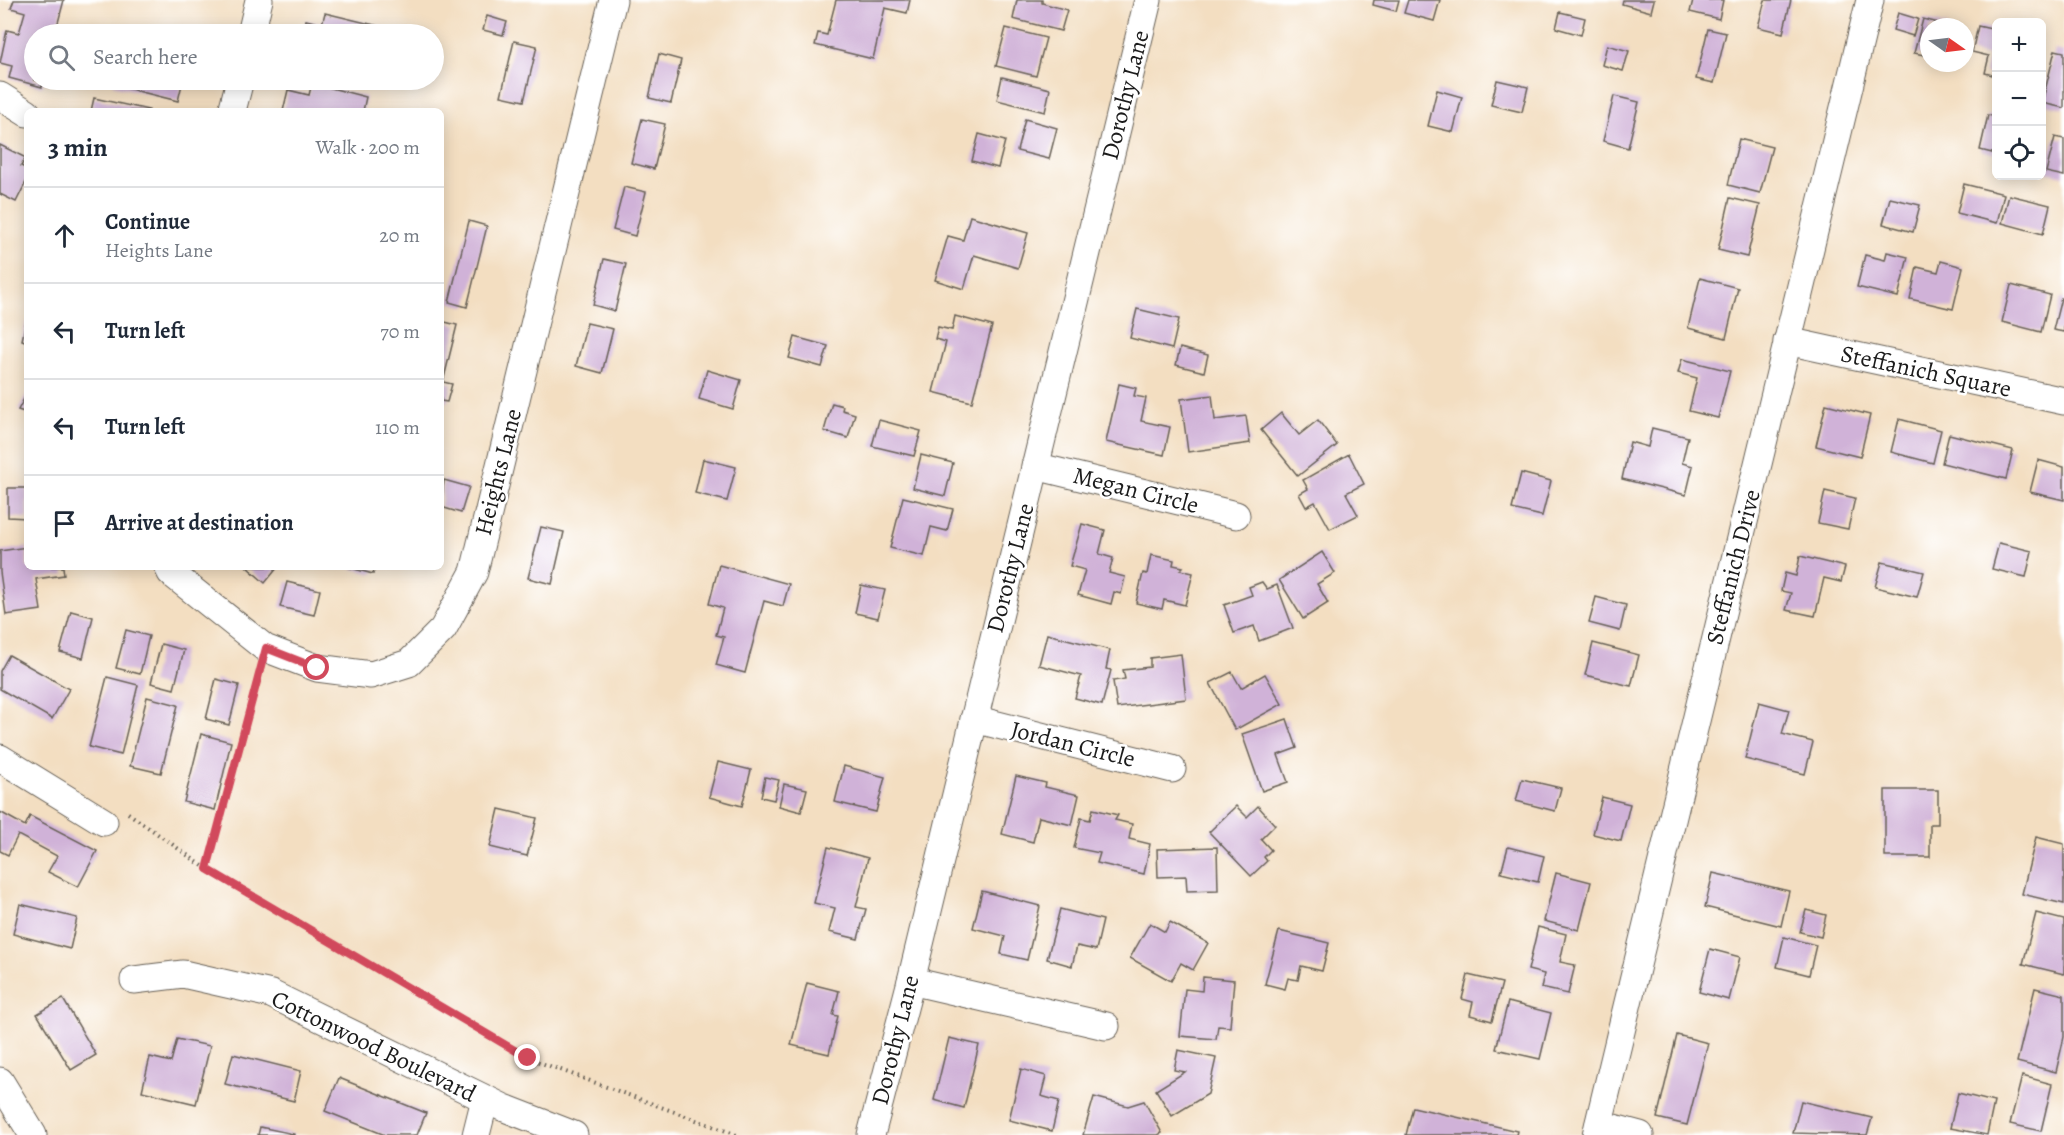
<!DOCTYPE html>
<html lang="en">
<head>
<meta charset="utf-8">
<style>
  body { margin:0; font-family:Alegreya,serif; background:#f2f2f3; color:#1f2937 }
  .controls { position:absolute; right:18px; top:18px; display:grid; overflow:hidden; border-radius:9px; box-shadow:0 3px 15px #0003 }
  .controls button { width:54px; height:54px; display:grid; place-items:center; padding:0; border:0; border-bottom:2px solid #e0e1e3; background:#fff; color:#1f2937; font:30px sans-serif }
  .compass { position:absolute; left:1920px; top:18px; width:54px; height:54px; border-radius:50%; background:#fff; box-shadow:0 3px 15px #0003; rotate:104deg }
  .stop { position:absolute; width:18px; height:18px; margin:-14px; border:4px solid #d1495b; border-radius:50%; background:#fff }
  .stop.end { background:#d1495b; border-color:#fff; box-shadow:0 2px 6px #0008 }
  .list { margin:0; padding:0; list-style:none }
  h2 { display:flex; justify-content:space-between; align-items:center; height:78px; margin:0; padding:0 24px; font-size:26px }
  h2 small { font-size:20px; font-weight:400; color:#747a83 }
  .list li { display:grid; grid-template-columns:39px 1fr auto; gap:18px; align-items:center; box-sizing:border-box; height:96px; padding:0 24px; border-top:2px solid #e0e1e3 }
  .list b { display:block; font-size:22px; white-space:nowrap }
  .list p { margin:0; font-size:20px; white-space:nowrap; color:#747a83 }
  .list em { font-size:20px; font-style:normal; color:#747a83 }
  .icon { flex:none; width:33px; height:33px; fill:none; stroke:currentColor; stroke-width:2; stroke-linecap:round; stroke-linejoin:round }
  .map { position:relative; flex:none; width:2064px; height:1135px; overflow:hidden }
  .search { position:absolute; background:#fff; box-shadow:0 3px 15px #0003; left:24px; top:24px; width:420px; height:66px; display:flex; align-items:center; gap:15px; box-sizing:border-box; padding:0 21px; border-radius:33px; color:#747a83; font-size:22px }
  .panel { position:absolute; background:#fff; box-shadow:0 3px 15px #0003; left:24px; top:108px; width:420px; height:462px; border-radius:9px }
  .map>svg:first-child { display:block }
  .building { fill:#d0b2d8 }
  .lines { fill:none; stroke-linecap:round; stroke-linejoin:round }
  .minor-casing { stroke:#676056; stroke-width:29 }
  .path { stroke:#676056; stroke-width:4; stroke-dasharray:1.5 4.5; stroke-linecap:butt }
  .minor { stroke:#fff; stroke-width:27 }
  .route { stroke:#d1495b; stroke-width:8 }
  .labels { text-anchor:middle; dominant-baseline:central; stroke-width:5; stroke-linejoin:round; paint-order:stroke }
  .street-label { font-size:24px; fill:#1c1c1c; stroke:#fff }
</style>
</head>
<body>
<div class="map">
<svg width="2064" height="1135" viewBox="0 0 2064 1135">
  <rect width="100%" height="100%" fill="#fff"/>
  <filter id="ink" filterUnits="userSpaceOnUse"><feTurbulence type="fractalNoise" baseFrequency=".0167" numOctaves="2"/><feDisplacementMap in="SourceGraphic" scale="12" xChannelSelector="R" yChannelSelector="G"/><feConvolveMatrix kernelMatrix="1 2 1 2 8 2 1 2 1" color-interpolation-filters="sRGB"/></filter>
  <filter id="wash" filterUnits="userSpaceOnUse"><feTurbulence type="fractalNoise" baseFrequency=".008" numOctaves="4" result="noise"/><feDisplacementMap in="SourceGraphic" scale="24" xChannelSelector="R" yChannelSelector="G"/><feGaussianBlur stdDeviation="1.35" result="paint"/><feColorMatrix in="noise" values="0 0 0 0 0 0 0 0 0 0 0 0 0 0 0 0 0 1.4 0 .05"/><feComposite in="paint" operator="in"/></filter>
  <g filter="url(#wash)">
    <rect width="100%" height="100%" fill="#f3dec1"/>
    <g id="blocks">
      <g class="building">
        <path d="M14,0H64L55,34H34V80H44L42,87L9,78L12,66L0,63L7,30L19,33L25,12L11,8Z"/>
        <path d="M836,0H910L907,13L885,8L873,59L815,45L818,33L827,35Z"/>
        <path d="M1017,0H1042V3L1067,10L1061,31L1013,19Z"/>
        <path d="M1374,0H1399L1396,11L1373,5Z"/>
        <path d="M1408,0H1440L1434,21L1404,13Z"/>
        <path d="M1623,0H1654L1651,12L1622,4Z"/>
        <path d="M1693,0H1723L1719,19L1690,12Z"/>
        <path d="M1765,0H1791L1783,33L1758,27Z"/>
        <path d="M1560,12L1585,18L1581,35L1556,28Z"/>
        <path d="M325,13L383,27L381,34H302L306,20L322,24Z"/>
        <path d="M1898,13L1918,19L1913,36L1893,30Z"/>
        <path d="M487,16L507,22L503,35L483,30Z"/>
        <path d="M1923,19L1950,26L1929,27V56L1914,53Z"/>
        <path d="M1978,26L1996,30V76L1985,73L1989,56L1972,52Z"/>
        <path d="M1006,28L1046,38L1036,76L996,66Z"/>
        <path d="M1708,29L1726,33L1714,83L1696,79Z"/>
        <path d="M514,41L537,46L524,101L501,96Z"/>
        <path d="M1607,45L1629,51L1623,71L1602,65Z"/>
        <path d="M2055,50L2064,52V108L2042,103Z"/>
        <path d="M659,54L681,60L671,103L649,98Z"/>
        <path d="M1002,77L1050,89L1045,112L997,100Z"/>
        <path d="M114,80H183L178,101L113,85Z"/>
        <path d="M1497,80L1528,87L1522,112L1491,105Z"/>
        <path d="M312,83L366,97L363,111H283L288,90L309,95Z"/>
        <path d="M1437,90L1462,97L1453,132L1428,126Z"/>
        <path d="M1614,96L1639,102L1628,148L1603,141Z"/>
        <path d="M94,98L149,110V111H91Z"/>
        <path d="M1988,115L1996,117V154L1980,150Z"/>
        <path d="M642,119L665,124L654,169L631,163Z"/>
        <path d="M1025,119L1057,128L1049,159L1017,151Z"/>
        <path d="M979,134L1005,141L998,168L972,161Z"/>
        <path d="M2055,137L2064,139V176L2046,172Z"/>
        <path d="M1739,139L1772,147L1760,193L1728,185Z"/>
        <path d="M0,145L26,158L21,166L27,169V180L16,202L0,194Z"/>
        <path d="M1964,184L2004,194L1997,223L1957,213Z"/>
        <path d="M624,187L646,192L635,236L613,230Z"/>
        <path d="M2009,195L2050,205L2043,234L2002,223Z"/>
        <path d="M1730,198L1760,205L1747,257L1718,250Z"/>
        <path d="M1890,198L1920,205L1913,232L1883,224Z"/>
        <path d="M970,216L1028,233L1018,268L974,255L964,289L935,280L948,236L963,240Z"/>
        <path d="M469,221L487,226L467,307L449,302Z"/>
        <path d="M1887,252L1908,257L1898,297L1857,287L1865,255L1885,260Z"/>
        <path d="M604,259L626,264L615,311L593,305Z"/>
        <path d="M1941,261L1963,267L1953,309L1910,299L1917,267L1938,272Z"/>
        <path d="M1700,278L1738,288L1726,338L1688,328Z"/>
        <path d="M2011,285L2050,295L2041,332L2002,322Z"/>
        <path d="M2061,298L2064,299V332L2053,330Z"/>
        <path d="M1137,309L1179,319L1172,349L1130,338Z"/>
        <path d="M955,316L992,326L972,402L933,392L946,342L935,339L938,327L952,330Z"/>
        <path d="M441,321L457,325L443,382L452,384L447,402L441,401Z"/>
        <path d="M26,322H27V342L22,340Z"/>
        <path d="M587,323L613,329L602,373L576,366Z"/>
        <path d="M795,337L828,346L822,367L789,358Z"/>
        <path d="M1180,348L1208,355L1204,372L1176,365Z"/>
        <path d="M1682,359L1730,371L1718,418L1689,411L1697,378L1678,373Z"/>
        <path d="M707,370L741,380L733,409L699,399Z"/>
        <path d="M1119,384L1136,388L1134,396L1146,398L1141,421L1170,427L1164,455L1106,442Z"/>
        <path d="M27,393V413L18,410Z"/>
        <path d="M1212,395L1215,420L1246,416L1250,443L1188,452L1181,399Z"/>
        <path d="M832,403L843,406L842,410L855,414L848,438L824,431Z"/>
        <path d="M1826,404L1870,415L1860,457L1816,446Z"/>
        <path d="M1281,413L1299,435L1318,420L1337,445L1298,476L1261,430Z"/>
        <path d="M1899,419L1941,430L1933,463L1891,452Z"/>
        <path d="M879,420L921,431L914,456L872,446Z"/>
        <path d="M1652,428L1688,437L1682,463L1693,466L1686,495L1622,479L1630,442L1648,447Z"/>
        <path d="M1949,434L2013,450L2006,479L1942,463Z"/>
        <path d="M1349,454L1364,484L1346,493L1358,515L1330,529L1315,502L1306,507L1299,494L1308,489L1303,480Z"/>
        <path d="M921,455L953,463L945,496L913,488Z"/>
        <path d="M703,459L736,467L727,501L695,493Z"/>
        <path d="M2038,460L2064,467V500L2030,492Z"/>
        <path d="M1521,473L1551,481L1542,516L1512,509Z"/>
        <path d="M444,480L469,487L461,513L441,507Z"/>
        <path d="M8,488H27V518L8,517Z"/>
        <path d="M1825,491L1855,498L1848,529L1818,523Z"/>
        <path d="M903,497L953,509L947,531L931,527L924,556L890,548Z"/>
        <path d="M1082,524L1105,530L1099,554L1113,558L1109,573L1125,577L1121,594L1114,592L1111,604L1078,595L1085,570L1070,566Z"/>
        <path d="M541,527L564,532L552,584L528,578Z"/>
        <path d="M1999,543L2032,551L2026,577L1992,569Z"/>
        <path d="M27,547V567H63L64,575L36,579L41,610L6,615L0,572V551Z"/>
        <path d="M1322,552L1335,573L1317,584L1328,603L1303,619L1279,580Z"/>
        <path d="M1151,555L1174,560L1173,565L1183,567L1180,570L1193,573L1185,605L1164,600L1162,609L1136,603L1143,573L1147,574Z"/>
        <path d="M1800,556L1845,567L1841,582L1824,578L1815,616L1786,610L1791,593L1781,591L1785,573L1796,576Z"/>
        <path d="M1882,562L1924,572L1917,597L1875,587Z"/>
        <path d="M719,565L789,584L783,606L764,601L745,673L716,665L724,637L716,635L723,608L709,604Z"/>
        <path d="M247,567H278L265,583Z"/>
        <path d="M347,567H375L373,574Z"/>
        <path d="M287,582L320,590L314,615L280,607Z"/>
        <path d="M1262,582L1267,589L1277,585L1293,628L1259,641L1254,626L1234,633L1224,605L1252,595L1249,587Z"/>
        <path d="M861,585L885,590L878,618L855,613Z"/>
        <path d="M1596,597L1626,605L1620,631L1589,623Z"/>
        <path d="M71,611L93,617L83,658L60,652Z"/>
        <path d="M126,630L149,636L140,674L116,668Z"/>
        <path d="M1047,634L1110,650L1106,669L1111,670L1102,705L1075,698L1081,676L1039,665Z"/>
        <path d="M1593,643L1639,655L1631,686L1585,675Z"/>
        <path d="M161,644L184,650L174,689L151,683Z"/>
        <path d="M1181,654L1186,699L1117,708L1113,681L1125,679L1123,670L1150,667V658Z"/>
        <path d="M9,655L69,689L52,719L0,689V671Z"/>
        <path d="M1232,672L1241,688L1265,674L1282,704L1235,730L1210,683Z"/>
        <path d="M107,677L138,685L121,755L89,747Z"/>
        <path d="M216,679L239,685L229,725L206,719Z"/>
        <path d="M147,697L178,705L161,773L130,766Z"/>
        <path d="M1759,702L1789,710L1782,734L1813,742L1805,774L1745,759Z"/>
        <path d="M1287,719L1297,748L1278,755L1288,782L1262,791L1242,734Z"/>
        <path d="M201,734L231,742L215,810L184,802Z"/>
        <path d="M718,762L751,770L742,806L709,797Z"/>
        <path d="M844,766L885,777L876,812L835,802Z"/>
        <path d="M1016,776L1046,783L1045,787L1079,795L1072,825L1039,817L1033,842L1002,834Z"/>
        <path d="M765,777L779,780L774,800L761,797Z"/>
        <path d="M1522,779L1561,788L1555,811L1516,801Z"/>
        <path d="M784,784L807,789L801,812L779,806Z"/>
        <path d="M1885,790H1938V824H1930V857H1885Z"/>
        <path d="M1602,797L1630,804L1621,841L1593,834Z"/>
        <path d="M1236,806L1247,817L1258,806L1275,825L1261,839L1271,850L1264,857L1267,861L1251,876L1209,832Z"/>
        <path d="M499,809L537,818L527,856L490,847Z"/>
        <path d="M1093,809L1118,815L1115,820L1132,824L1129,839L1150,844L1144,874L1097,863L1100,853L1074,848L1081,818L1090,820Z"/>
        <path d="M0,812L25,826L30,816L97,851L78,887L48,872L57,856L18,835L8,855L0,851Z"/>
        <path d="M2036,837L2064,844V904L2022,894Z"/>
        <path d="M828,847L868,858L856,907L866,909L858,939L829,932L835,908L814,903Z"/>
        <path d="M1217,847L1218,890L1187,891L1186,876L1158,877L1157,849Z"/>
        <path d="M1508,847L1544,856L1538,882L1501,873Z"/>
        <path d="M1556,873L1591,882L1579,930L1544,921Z"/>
        <path d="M1713,873L1789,891L1781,926L1705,907Z"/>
        <path d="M982,891L1040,906L1027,960L1001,954L1005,936L973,928Z"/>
        <path d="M20,904L77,918L70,949L13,934Z"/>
        <path d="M1060,909L1103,920L1096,950L1077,946L1072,966L1047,959Z"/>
        <path d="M1806,910L1826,915L1821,937L1800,932Z"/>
        <path d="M2036,913L2064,920V974L2023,964Z"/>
        <path d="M1170,922L1208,943L1193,970L1181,963L1171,981L1130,958L1150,923L1165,932Z"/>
        <path d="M1538,927L1566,934L1560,962L1575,965L1568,994L1541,988L1544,974L1528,970Z"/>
        <path d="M1279,931L1329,943L1322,971L1301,966L1298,980L1288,978L1285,989L1265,984Z"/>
        <path d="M1784,937L1816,945L1809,975L1777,967Z"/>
        <path d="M1710,949L1740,957L1729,1000L1699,992Z"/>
        <path d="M1468,975L1502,983L1492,1021L1470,1015L1473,1002L1462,999Z"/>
        <path d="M1203,977L1234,980L1230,1027L1218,1026L1216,1039L1180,1036L1185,989L1202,991Z"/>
        <path d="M807,983L839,991L833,1015L838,1016L829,1054L791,1045Z"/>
        <path d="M2035,988L2064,995V1037L2056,1072L2017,1062Z"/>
        <path d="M63,999L96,1055L71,1070L37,1014Z"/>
        <path d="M1508,1002L1551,1013L1540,1059L1496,1049Z"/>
        <path d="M1677,1035L1708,1043L1687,1125L1657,1118Z"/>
        <path d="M949,1038L979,1045L964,1108L934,1100Z"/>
        <path d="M177,1039L210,1046L196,1104L142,1091L150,1057L171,1062Z"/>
        <path d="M1178,1050L1216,1058L1208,1094L1172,1116L1156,1090L1185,1072L1174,1070Z"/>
        <path d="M233,1054L301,1071L294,1101L225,1084Z"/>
        <path d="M1021,1069L1046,1076L1041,1096L1059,1101L1052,1131L1009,1120Z"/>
        <path d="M2022,1076L2052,1084L2041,1131L2010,1124Z"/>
        <path d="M339,1078L426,1113L417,1135H385L325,1111Z"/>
        <path d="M1958,1093L1994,1102L1987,1135L1950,1128Z"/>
        <path d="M1094,1097L1128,1106L1144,1101L1162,1133L1158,1135H1083Z"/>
        <path d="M1801,1101L1872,1118L1867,1135L1793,1133Z"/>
        <path d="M1413,1107L1517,1131L1516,1135H1406Z"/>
        <path d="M260,1127L294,1134V1135H258Z"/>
      </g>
    </g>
  </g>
  <g filter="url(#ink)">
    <use href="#blocks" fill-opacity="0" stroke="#676056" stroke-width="1.5"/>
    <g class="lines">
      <g class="minor-casing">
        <g id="minor">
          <path d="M251,34L259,0"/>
          <path d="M0,96L27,113"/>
          <path d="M232,111L240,80"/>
          <path d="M1787,341L2064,401"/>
          <path d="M1035,466L1236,515"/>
          <path d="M168,567L171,573L265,648L317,668L371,675L409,663L443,629L474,572L613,0"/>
          <path d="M974,719L1172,769"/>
          <path d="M0,758L104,822"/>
          <path d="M134,980L183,974L271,994L502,1107L574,1135"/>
          <path d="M911,981L1106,1026"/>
          <path d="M0,1081L33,1135"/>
          <path d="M1599,1124L1640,1135"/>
          <path d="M476,1135L485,1099"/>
          <path d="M871,1135L911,981L1148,0"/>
          <path d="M1596,1135L1870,0"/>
        </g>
      </g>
      <g class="path">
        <path d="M128,813L207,869L528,1058L737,1135"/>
        <path d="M207,869L260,670"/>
      </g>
      <use href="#minor" class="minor"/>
    </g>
  </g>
  <g class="lines" filter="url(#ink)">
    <path class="route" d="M317,668L266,648L207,869L528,1058"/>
  </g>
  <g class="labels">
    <g class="street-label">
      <text transform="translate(1125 95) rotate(-76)">Dorothy Lane</text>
      <text transform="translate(1926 371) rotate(12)">Steffanich Square</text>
      <text transform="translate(498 472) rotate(-76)">Heights Lane</text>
      <text transform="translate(1136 490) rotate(14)">Megan Circle</text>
      <text transform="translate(1733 567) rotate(-76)">Steffanich Drive</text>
      <text transform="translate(1010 568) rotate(-76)">Dorothy Lane</text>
      <text transform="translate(1073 744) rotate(14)">Jordan Circle</text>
      <text transform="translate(895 1040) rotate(-76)">Dorothy Lane</text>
      <text transform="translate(374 1046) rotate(26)">Cottonwood Boulevard</text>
    </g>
  </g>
</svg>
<div class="controls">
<button>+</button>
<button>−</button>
<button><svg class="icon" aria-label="locate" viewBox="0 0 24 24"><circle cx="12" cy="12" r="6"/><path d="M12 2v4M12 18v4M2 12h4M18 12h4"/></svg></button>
</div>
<svg class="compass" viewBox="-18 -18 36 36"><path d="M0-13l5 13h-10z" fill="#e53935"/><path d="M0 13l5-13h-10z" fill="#747a83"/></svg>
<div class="stop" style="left:317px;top:668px"></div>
<div class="stop end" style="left:528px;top:1058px"></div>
<div class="search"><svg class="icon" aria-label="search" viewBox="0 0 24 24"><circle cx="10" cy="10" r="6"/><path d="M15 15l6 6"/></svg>Search here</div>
<section class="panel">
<h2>3 min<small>Walk · 200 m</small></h2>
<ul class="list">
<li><svg class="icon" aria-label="ahead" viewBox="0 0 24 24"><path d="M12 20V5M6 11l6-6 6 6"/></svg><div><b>Continue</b><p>Heights Lane</p></div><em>20 m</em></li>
<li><svg class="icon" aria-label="left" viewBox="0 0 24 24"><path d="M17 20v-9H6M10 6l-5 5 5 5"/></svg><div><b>Turn left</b></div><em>70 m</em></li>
<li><svg class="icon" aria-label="left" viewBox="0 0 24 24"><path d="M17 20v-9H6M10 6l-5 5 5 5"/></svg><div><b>Turn left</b></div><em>110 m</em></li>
<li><svg class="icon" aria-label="arrive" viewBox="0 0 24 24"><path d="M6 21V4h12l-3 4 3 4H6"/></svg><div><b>Arrive at destination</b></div></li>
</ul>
</section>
</div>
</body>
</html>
